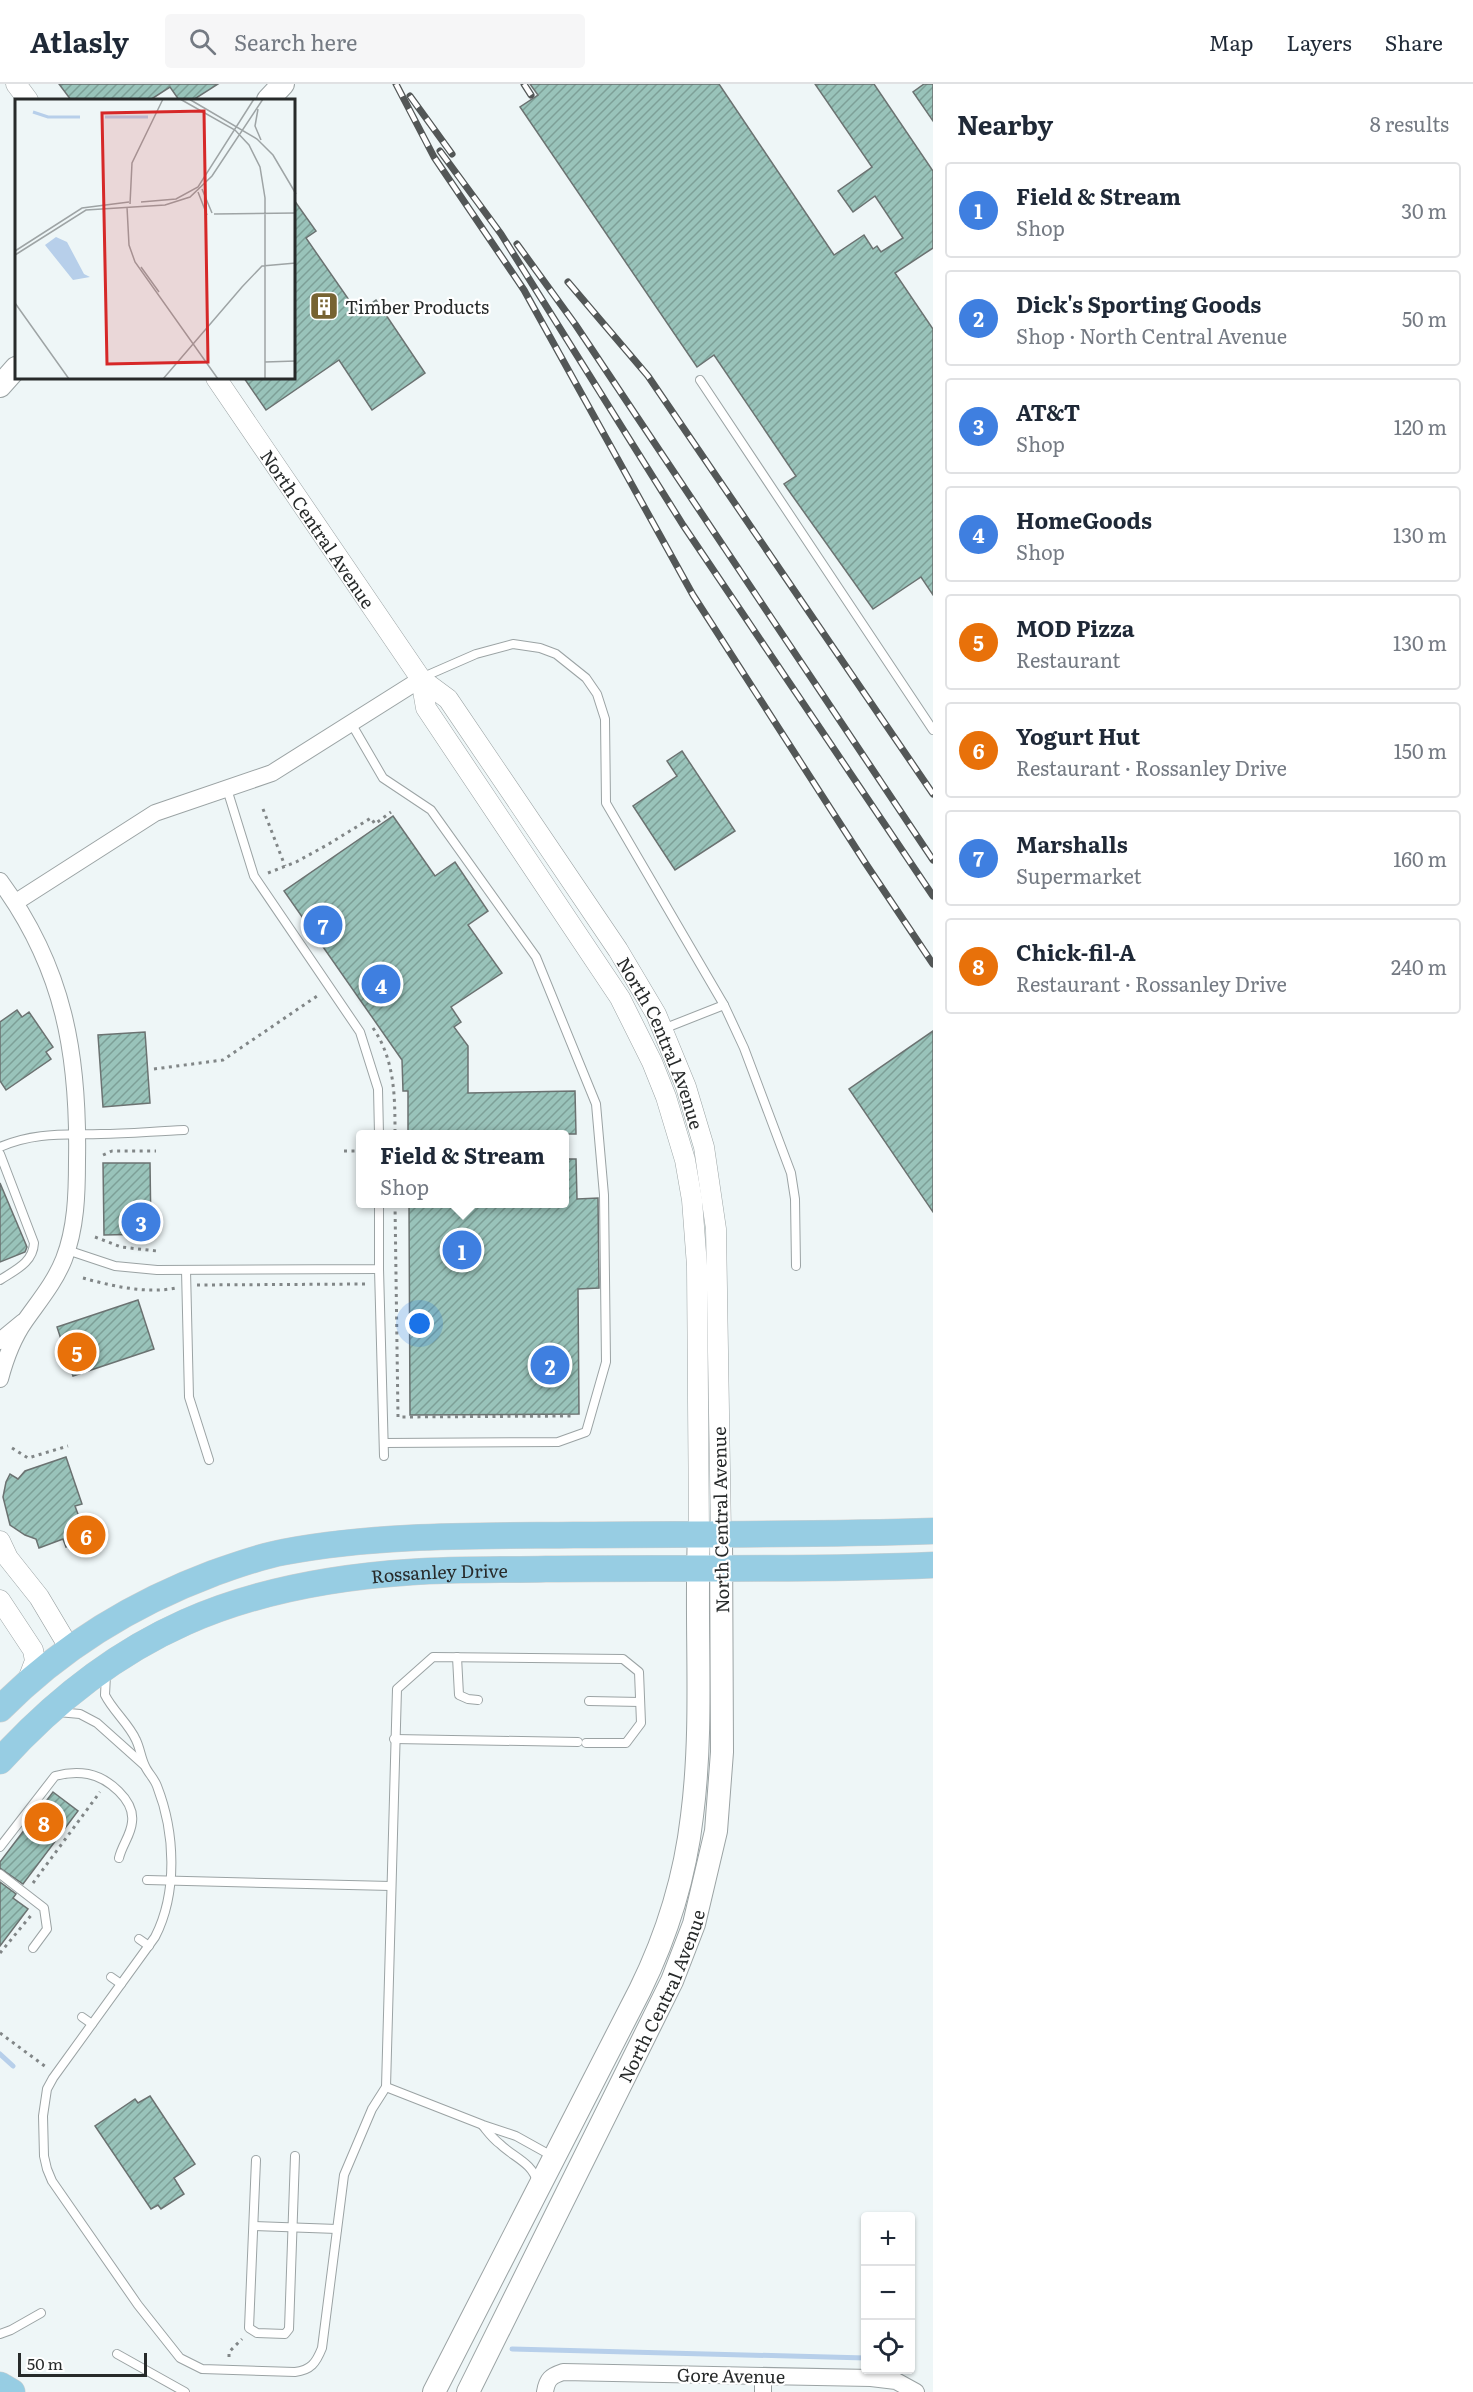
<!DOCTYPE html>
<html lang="en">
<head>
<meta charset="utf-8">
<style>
  body { margin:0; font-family:Literata,serif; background:#f6f6f7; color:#1f2937 }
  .controls { position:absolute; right:18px; bottom:18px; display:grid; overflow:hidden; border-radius:6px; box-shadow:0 2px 4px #0004 }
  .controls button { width:54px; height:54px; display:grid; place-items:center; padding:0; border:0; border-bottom:2px solid #e0e1e3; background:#fff; color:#1f2937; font:30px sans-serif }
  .scale { position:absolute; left:18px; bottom:15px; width:129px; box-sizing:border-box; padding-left:6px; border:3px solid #272a2a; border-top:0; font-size:16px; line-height:21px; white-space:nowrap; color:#272a2a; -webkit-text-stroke:4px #fff; paint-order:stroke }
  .you { position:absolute; left:420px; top:1240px; width:21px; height:21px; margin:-15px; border:4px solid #fff; border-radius:50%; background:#1a73e8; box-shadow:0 0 0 9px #1a73e833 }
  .badge { display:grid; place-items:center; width:39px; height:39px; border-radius:50%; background:#776332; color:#fff; font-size:20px; font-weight:700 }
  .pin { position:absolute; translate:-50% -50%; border:3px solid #fff; box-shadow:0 2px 6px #0006 }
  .popup { position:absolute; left:356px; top:1046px; width:213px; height:78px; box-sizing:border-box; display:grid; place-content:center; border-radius:6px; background:#fff; filter:drop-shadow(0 2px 4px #0005); font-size:20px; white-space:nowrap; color:#747a83 }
  .popup b { font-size:22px; color:#1f2937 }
  .popup::after { content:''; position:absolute; left:50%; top:100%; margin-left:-12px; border:12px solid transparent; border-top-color:#fff }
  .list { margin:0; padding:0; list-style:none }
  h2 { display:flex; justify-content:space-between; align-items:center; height:78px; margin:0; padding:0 24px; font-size:26px }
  h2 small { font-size:20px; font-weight:400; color:#747a83 }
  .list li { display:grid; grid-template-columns:39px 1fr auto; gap:18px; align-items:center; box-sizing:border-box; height:96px; margin:0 12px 12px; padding:0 12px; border:2px solid #e0e1e3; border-radius:6px }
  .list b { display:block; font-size:22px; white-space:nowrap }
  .list p { margin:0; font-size:20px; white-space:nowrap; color:#747a83 }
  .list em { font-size:20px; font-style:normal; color:#747a83 }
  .icon { flex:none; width:33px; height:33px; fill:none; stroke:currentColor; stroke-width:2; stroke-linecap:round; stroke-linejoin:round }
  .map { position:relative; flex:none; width:933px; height:2308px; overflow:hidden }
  header { display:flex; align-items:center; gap:36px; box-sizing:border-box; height:84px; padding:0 30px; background:#fff; border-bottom:2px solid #e0e1e3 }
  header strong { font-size:28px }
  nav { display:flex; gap:33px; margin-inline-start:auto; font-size:21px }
  .search { width:420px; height:54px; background:#f6f6f7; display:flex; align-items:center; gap:15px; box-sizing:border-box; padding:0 21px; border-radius:6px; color:#747a83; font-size:22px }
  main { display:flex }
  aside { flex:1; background:#fff }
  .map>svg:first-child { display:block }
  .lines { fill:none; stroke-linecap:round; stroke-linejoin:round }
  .stream { stroke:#b7cfea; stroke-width:5 }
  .building { fill:url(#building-hatch); stroke:#6b7271; stroke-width:1.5 }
  .service-casing { stroke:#9ba3a4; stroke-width:10 }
  .minor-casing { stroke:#9ba3a4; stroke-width:18 }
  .tertiary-casing { stroke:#9ba3a4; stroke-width:21 }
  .secondary-casing { stroke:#9ba3a4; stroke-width:24 }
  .primary-casing { stroke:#cfd0d0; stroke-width:27 }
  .path { stroke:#818687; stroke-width:3; stroke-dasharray:3 4.5; stroke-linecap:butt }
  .service { stroke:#fff; stroke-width:8 }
  .minor { stroke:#fff; stroke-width:16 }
  .tertiary { stroke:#fff; stroke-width:20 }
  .secondary { stroke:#fff; stroke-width:22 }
  .primary { stroke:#97cde3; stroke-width:26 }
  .rail-casing { stroke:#535757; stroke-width:7 }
  .rail { stroke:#fff; stroke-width:4.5; stroke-dasharray:14; stroke-linecap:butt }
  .labels { text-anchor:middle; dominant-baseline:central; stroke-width:4.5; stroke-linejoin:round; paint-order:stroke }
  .poi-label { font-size:18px; fill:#272a2a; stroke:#fff; text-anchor:start }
  .street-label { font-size:18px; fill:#272a2a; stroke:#fff }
  .inset-river { fill:none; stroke:#b7cfea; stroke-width:3 }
  .inset-road { fill:none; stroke:#9ea4a5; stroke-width:1.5 }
  .view { fill:#d62828; fill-opacity:0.15; stroke:#d62828; stroke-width:3 }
  .inset-edge { fill:none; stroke:#272a2a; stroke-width:3 }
</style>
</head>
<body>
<header>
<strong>Atlasly</strong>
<div class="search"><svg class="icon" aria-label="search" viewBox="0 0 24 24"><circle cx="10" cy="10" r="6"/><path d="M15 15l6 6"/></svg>Search here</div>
<nav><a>Map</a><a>Layers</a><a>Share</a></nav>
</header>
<main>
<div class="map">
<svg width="933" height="2308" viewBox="0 0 933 2308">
  <defs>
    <pattern id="building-hatch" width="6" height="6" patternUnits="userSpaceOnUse" patternTransform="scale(1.5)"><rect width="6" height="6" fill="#99c3ba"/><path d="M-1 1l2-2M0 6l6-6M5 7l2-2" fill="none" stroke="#7d9f97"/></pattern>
  </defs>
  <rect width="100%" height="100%" fill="#eef6f7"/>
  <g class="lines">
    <g class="stream">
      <path d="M0,1970L13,1982"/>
      <path d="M512,2265L866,2274"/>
      <path d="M910,2275H911"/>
    </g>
  </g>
  <g class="building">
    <path d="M59,0H218L193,16H179L170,3L150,16H71Z"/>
    <path d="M530,0H719L834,171L864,151L873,165L877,162L881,168L903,154L875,112L853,128L838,107L872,83L815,0H874L933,87V164L895,189L933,245V511L921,493L873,525L784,400L796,392L714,271L697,283L520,23L538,11Z"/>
    <path d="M924,0H933V37L913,8Z"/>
    <path d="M294,116L316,147L306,154L358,229L376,216L425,289L372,326L339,276L266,326L244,294H294Z"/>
    <path d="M682,667L735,747L675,786L633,722L677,692L667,677Z"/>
    <path d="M393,732L435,792L455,778L488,827L468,841L502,889L451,923L461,938L454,943L468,962V1009L575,1007L576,1050H408V1007H403L402,976L284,807Z"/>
    <path d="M17,926L22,933L29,928L53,963L46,968L51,975L6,1006L0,997V938Z"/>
    <path d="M933,947V1128L849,1005Z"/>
    <path d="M145,948L150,1019L103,1023L98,951Z"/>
    <path d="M564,1075H576L577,1115L598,1114L599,1204L578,1205L579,1330L410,1331L409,1119H564Z"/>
    <path d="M103,1079H150L151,1150L104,1151Z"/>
    <path d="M0,1099L27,1163L25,1168L0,1178Z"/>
    <path d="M138,1216L154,1265L73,1292L57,1243Z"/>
    <path d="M66,1373L82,1420L75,1422L79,1433L75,1434L83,1457L66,1463L63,1455L39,1464L36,1455L25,1451L10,1441L3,1413L6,1398L10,1390L18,1395L25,1387Z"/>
    <path d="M53,1708L78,1727L23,1800L0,1784V1778Z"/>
    <path d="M0,1798L16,1810L13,1814L28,1825L0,1862Z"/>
    <path d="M150,2012L195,2080L174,2094L184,2110L161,2125L158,2121L151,2125L95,2042L135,2015L138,2019Z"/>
  </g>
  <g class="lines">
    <g class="service-casing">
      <g id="service">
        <path d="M700,296L933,646"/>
        <path d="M421,594L476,570L513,560L540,564L556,570L586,594L597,610L605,635L606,719L724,921L744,964L791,1089L795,1115L796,1182"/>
        <path d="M351,639L383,694L431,726L536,873L596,1020L604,1111L606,1278L586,1348L558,1358L384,1359"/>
        <path d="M227,705L254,792L360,948L378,1005L379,1050"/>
        <path d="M663,945L724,921"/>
        <path d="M0,1063C35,1048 64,1051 101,1050C128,1050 156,1047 184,1046"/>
        <path d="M0,1070L34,1159C33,1179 15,1186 0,1196"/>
        <path d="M67,1166L115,1182L157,1186L379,1185V1120"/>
        <path d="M379,1185L384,1372"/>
        <path d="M186,1186L189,1313L209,1376"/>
        <path d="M457,1573L459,1611L468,1615L478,1616"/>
        <path d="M106,1591L105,1611C113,1627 129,1640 136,1656C140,1664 141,1674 145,1682C148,1689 154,1694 157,1702C175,1748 178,1808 155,1853L53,1994L47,2005L43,2032L44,2072L47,2085L52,2097L138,2221L180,2274L202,2285L295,2288C311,2286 316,2279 322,2264L344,2091L372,2025L386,2003L483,2041L516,2052L552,2072"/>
        <path d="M589,1617L640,1618"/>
        <path d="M58,1628L80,1630L97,1639L144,1681"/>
        <path d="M394,1655L578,1658"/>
        <path d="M0,1763L55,1692C66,1689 77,1688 88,1690C108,1694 135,1716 132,1738C131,1751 122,1761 119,1774"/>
        <path d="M0,1790L44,1824L47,1845L33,1864"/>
        <path d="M147,1796L391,1802"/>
        <path d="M139,1855L149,1862"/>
        <path d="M111,1893L121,1900"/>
        <path d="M82,1933L92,1940"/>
        <path d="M386,2003L397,1605L433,1573L623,1575L639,1588L641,1639L626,1659H586"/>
        <path d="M483,2042C488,2048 493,2055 500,2060C513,2073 533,2079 537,2098"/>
        <path d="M256,2076L249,2244L257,2249L285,2250L289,2245L295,2072"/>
        <path d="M254,2142L337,2145"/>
        <path d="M0,2250L11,2246L41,2229"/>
        <path d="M117,2270L185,2308"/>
      </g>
    </g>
    <g class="minor-casing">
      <g id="minor">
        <path d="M0,797C64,884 79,971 77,1077C77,1110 76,1144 64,1175C55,1198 39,1217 25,1237C13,1254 5,1276 0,1295"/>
        <path d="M16,818L155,729L272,689L421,595"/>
        <path d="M0,1257L23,1238"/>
        <path d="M545,2308C547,2295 551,2292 563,2288L871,2294L896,2297L916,2308"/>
        <path d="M763,2308V2292"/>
      </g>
    </g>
    <g class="tertiary-casing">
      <g id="tertiary">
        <path d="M16,0L28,16"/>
        <path id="s1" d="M216,294L421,595L448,615L618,866L656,930L686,1003L704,1063L716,1145L721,1450"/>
        <path d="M421,595L426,624L620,914L652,978L666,1013L685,1076L692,1116L697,1182L699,1450"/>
        <path d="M0,1457L8,1474L39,1513L70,1565"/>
        <path d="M0,1516L33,1566L35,1577L27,1598"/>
      </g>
    </g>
    <g class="secondary-casing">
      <g id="secondary">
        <path d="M268,16L283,0"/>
        <path d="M0,302L16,284"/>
        <path d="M434,2308L640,1906C667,1851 685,1793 692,1732C704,1639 695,1544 699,1450"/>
        <path id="s2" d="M468,2308L672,1897L694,1840L716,1747L722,1668L721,1450"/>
      </g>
    </g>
    <g class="primary-casing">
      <g id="primary">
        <path d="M0,1625C60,1564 134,1519 214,1489C237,1481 261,1472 284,1468C379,1450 478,1452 574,1451C693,1450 813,1451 933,1447"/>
        <path id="s3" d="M0,1677C117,1548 240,1499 412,1488C456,1485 501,1486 546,1485C675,1483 804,1487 933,1481"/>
        <path d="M0,2301L12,2308"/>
      </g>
    </g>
    <g class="path">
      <path d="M263,725L285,782"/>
      <path d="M268,789L296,778L327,761L371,734L375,740L391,728"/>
      <path d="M373,944C395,976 395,1013 395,1050"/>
      <path d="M154,985L223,976L320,910"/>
      <path d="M344,1067H360"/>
      <path d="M103,1071L112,1067H156"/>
      <path d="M395,1120L398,1333L571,1332"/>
      <path d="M95,1153L121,1163L157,1167"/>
      <path d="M83,1194C112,1202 146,1210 176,1204"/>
      <path d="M197,1201L368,1200"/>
      <path d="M12,1364L28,1374L68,1362"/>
      <path d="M33,1799L100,1708"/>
      <path d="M0,1869L33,1829"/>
      <path d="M0,1949L46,1983"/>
      <path d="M229,2273V2268L242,2255"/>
    </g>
    <use href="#service" class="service"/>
    <use href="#minor" class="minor"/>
    <use href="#tertiary" class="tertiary"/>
    <use href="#secondary" class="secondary"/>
    <use href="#primary" class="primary"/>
    <g class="rail-casing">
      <g id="rail">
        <path d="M396,0L434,73L524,206L693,511L866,780L933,880"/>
        <path d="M524,0L531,11"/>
        <path d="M410,12L452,70"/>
        <path d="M440,67L501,150L683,441L933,812"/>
        <path d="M517,160L575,240L933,776"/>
        <path d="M568,198L648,292L933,710"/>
      </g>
    </g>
    <use href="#rail" class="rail"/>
  </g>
  <defs>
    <g id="building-square" transform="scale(1.5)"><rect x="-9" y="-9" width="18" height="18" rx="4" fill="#776332" stroke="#fff"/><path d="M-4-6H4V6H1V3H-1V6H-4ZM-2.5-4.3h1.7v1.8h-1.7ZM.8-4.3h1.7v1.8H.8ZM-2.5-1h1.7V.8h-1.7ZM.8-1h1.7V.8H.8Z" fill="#fff"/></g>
  </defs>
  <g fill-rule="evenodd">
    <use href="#building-square" x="324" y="222"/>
  </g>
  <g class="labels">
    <g class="poi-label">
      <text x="345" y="222">Timber Products</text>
    </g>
    <g class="street-label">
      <text stroke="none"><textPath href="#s1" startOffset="182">North Central Avenue</textPath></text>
      <text stroke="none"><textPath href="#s1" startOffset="804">North Central Avenue</textPath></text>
      <text transform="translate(720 1436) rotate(-91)">North Central Avenue</text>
      <text stroke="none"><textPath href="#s3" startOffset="494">Rossanley Drive</textPath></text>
      <text stroke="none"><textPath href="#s2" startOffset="441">North Central Avenue</textPath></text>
      <text transform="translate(731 2291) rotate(1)">Gore Avenue</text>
    </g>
  </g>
  <g transform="translate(15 15)">
    <rect width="280" height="280" fill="#eef6f7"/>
    <path d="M41,138L52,143L69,175L75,178L58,181L30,146Z" fill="#b7cfea"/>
    <path class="inset-river" d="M18,13L33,18H65M90,18H133"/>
    <path class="inset-road" d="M165,0L220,31L234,46L245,68L250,99V280M174,0L242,40L258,56L281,95M243,10L240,27L246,41M187,90L197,114M183,93L192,116M126,103L161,100L183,88L239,0M115,105L117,64L148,0M112,108L114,146L120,163L203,280M199,115L281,114M0,152L67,109L114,103M0,156L71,111L150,106L175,98L197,77L248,0M126,168L144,193M226,189L247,167L281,164M0,204L54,280M250,263L281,262M148,280L227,188"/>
    <path class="view" d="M189,12L193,263L92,265L87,14Z"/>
    <rect width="280" height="280" class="inset-edge"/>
  </g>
</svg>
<div class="controls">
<button>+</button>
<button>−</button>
<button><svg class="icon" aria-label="locate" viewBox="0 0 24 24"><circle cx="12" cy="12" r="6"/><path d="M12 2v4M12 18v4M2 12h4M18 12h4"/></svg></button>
</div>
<div class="scale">50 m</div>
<div class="you"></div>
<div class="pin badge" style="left:462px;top:1166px;background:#3f7fe0">1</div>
<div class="popup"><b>Field &amp; Stream</b>Shop</div>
<div class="pin badge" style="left:550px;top:1281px;background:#3f7fe0">2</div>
<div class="pin badge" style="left:141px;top:1138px;background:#3f7fe0">3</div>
<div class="pin badge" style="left:381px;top:900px;background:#3f7fe0">4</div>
<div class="pin badge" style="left:77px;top:1268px;background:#e8710a">5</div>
<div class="pin badge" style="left:86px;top:1451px;background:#e8710a">6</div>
<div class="pin badge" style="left:323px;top:841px;background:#3f7fe0">7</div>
<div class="pin badge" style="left:44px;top:1738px;background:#e8710a">8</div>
</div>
<aside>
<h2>Nearby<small>8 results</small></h2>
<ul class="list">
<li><span class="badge" style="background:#3f7fe0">1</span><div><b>Field &amp; Stream</b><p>Shop</p></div><em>30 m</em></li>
<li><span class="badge" style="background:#3f7fe0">2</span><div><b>Dick's Sporting Goods</b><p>Shop · North Central Avenue</p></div><em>50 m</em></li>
<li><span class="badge" style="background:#3f7fe0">3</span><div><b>AT&amp;T</b><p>Shop</p></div><em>120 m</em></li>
<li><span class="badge" style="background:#3f7fe0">4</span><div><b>HomeGoods</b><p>Shop</p></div><em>130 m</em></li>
<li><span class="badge" style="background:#e8710a">5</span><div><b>MOD Pizza</b><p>Restaurant</p></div><em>130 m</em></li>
<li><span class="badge" style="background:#e8710a">6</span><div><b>Yogurt Hut</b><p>Restaurant · Rossanley Drive</p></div><em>150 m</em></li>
<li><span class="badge" style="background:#3f7fe0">7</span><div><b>Marshalls</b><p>Supermarket</p></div><em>160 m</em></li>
<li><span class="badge" style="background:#e8710a">8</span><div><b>Chick-fil-A</b><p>Restaurant · Rossanley Drive</p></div><em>240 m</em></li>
</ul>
</aside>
</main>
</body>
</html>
